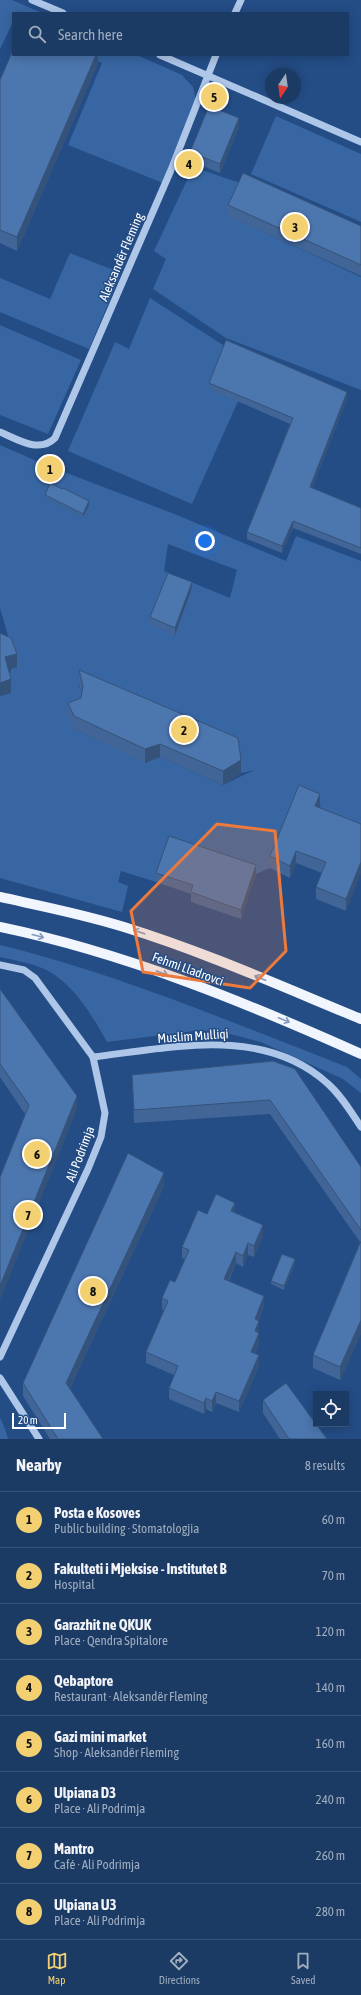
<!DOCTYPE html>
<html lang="en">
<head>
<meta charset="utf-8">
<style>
  body { margin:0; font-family:"Asap Condensed",sans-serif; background:#28456d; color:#f1f3f6 }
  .controls { position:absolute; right:12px; bottom:12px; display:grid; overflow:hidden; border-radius:0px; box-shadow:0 2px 10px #0003 }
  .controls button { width:36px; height:36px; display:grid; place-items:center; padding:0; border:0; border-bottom:1px solid #395478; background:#1b3a64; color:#f1f3f6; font:20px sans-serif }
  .compass { position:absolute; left:265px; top:68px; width:36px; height:36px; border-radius:50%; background:#1b3a64; box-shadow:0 2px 10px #0003; rotate:193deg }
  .scale { position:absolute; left:12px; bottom:10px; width:54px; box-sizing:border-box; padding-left:4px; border:2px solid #fff; border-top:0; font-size:11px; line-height:14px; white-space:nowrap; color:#fff; -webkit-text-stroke:3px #244d86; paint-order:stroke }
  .you { position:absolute; left:205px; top:541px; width:14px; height:14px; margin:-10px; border:3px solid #fff; border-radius:50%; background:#1a73e8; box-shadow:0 0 0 6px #1a73e833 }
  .badge { display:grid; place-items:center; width:26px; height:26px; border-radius:50%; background:#f3d071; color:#111; font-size:13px; font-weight:700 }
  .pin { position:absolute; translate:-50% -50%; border:2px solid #fff; box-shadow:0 1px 4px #0006 }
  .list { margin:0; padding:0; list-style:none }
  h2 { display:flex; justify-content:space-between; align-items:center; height:52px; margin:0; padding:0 16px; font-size:17px }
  h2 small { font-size:13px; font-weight:400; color:#a0adbf }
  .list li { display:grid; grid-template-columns:26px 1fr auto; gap:12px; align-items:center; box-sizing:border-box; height:56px; padding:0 16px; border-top:1px solid #395478 }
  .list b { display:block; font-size:15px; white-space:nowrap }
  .list p { margin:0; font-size:13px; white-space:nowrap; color:#a0adbf }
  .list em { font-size:13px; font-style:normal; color:#a0adbf }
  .icon { flex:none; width:22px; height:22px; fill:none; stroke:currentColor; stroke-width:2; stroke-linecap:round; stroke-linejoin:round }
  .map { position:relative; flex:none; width:361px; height:1439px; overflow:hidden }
  .search { position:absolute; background:#1b3a64; box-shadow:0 2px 10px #0003; left:12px; right:12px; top:12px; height:44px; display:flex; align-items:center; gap:10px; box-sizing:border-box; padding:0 14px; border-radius:0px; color:#a0adbf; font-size:15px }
  .sheet { height:500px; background:#1b3a64 }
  nav { display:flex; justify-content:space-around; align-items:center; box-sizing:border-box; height:56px; border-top:1px solid #395478; background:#1b3a64; font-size:11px; color:#a0adbf }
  nav a { display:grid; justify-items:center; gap:2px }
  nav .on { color:#f3d071 }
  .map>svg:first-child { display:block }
  .green { fill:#3866a2; fill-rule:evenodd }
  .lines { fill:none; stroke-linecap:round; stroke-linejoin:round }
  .minor { stroke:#aec7e9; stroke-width:7 }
  .major { stroke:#f0f5fe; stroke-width:10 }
  .wall { fill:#416596 }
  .shaded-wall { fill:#35537a }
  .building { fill:#4c76ae; stroke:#35537a }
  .oneway { stroke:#8099bc }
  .marked { fill:#ed7a3d; fill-opacity:0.2; stroke:#ed7a3d; stroke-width:3; stroke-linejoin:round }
  .labels { text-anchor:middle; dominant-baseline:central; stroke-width:3; stroke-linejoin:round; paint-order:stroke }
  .street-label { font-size:13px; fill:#fff; stroke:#244d86 }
</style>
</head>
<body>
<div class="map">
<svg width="361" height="1439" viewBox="0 0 361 1439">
  <rect width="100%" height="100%" fill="#244d86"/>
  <g class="green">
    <path d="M0,0H12L42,13H13V25L12,24L0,49Z"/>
    <path d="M84,55H137L182,75L193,87L196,101L163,183L68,145L102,63Z"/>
    <path d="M276,116L361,154V222L251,174Z"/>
    <path d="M193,167L243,184L229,216L361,277V390L226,338L153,289L166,259L154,251Z"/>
    <path d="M70,253L121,273L89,349L0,312V278L50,299Z"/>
    <path d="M150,298L226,347L238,401L192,504L68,451L115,342L129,349Z"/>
    <path d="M0,325L81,360L48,434L0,415Z"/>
    <path d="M0,445L48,466L172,513L286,561L296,536L361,561V832L325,817L320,806L299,797L270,868L256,874L156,882L121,871L118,882L128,886L122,912L0,878V696L11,693L8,681L11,669L17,667L0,608ZM168,544L237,570L230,598L164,571ZM79,684L238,751L241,773L254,770L223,785L160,757L145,762L74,729L83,700Z"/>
    <path d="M0,945C119,974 233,1023 347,1067L361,1079V1093L343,1079L261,1042L226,1033L201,1030L107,1042C92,1015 72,981 42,968C29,963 14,960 0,957Z"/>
    <path d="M0,1418L4,1426L8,1439H0Z"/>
  </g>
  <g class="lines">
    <g class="minor">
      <path d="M32,0L63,13"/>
      <path d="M235,13L241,0"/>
      <path d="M160,55L361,142"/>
      <path d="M0,432C17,439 39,454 55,438L171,170L216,55"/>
      <path d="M0,965L24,970L35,978L93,1057L105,1113L101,1137L88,1169L0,1357"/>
      <path d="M93,1057C170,1048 263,1025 327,1083C341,1095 351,1112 361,1127"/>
      <path d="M0,1378L39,1439"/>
    </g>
    <g class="major">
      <path d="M0,897C41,906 83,914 124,927C205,952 283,987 361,1019"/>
      <path d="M0,927C125,953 245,1002 361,1054"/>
    </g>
  </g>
  <g class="wall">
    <path d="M98,55V63L17,251L0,243V80Z"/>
    <path d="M239,127L220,173L190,161V152Z"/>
    <path d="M228,205L361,226V276L228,216Z"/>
    <path d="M209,383L347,399L312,488L361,508V554L293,528L282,553L247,539V532L290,424L209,389Z"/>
    <path d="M45,495L89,505L83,517L45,498Z"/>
    <path d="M192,588L175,635L150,624V617Z"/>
    <path d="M79,670L241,773L223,785L160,757L145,763L74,729L68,716V703L81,698L82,695L79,683Z"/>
    <path d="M320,806L319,807L361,824L346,911L316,899V887L322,873L296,863L290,878L270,868V856Z"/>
    <path d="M156,873L256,874L241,919L191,902V894L156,882Z"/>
    <path d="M0,989L77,1109L25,1114L0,1077Z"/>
    <path d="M273,1061L361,1167V1333L340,1380L313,1368V1355L360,1242L270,1114L134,1123L132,1075Z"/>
    <path d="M164,1186L70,1388L103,1439H50L23,1396V1383Z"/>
    <path d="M235,1213L263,1236L254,1257L248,1255L243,1267L236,1263L229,1281L264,1307L259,1320V1344L255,1354L259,1366L239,1412L216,1403L212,1412L206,1409L204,1414L169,1399V1388L174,1375L146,1363V1352L164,1310L162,1309V1298L175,1282L185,1259L182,1258V1247L207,1214Z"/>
    <path d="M295,1263L284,1290L271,1284V1281Z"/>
    <path d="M263,1400L327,1439H280L263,1413Z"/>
  </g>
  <g class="shaded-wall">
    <path d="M96,55H98V63L17,251V237Z"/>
    <path d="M239,118V127L220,173V164Z"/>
    <path d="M347,392V399L310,494V487Z"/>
    <path d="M89,501V505L83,517V514Z"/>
    <path d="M293,521V528L282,553V546Z"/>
    <path d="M192,582V588L175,635V628Z"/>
    <path d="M17,654V667L5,670V657Z"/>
    <path d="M11,679V693L0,696V683Z"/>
    <path d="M160,744V757L145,763V749Z"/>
    <path d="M241,760V773L223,785V771Z"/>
    <path d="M320,794V806L315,818V806Z"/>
    <path d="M296,851V863L290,878V866Z"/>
    <path d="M361,862V874L346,911V899Z"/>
    <path d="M256,865V874L241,919V910Z"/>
    <path d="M77,1096V1109L0,1300V1286Z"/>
    <path d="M164,1173V1186L66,1396V1383Z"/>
    <path d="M235,1203V1214L231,1211Z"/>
    <path d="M263,1225V1236L254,1257V1246Z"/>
    <path d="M248,1243V1255L243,1267V1256Z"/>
    <path d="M236,1252V1263L224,1290V1279Z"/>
    <path d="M295,1259V1263L284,1290V1286Z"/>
    <path d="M264,1296V1307L255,1330V1319Z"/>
    <path d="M361,1320V1333L340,1380V1367Z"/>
    <path d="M259,1321V1332L257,1338L259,1333V1344L251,1363V1352L255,1331Z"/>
    <path d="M259,1355V1366L239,1412V1401Z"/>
    <path d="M216,1392V1403L212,1412V1401Z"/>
    <path d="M206,1398V1409L204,1414V1403Z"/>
  </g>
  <g class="building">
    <path d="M13,50V55H96L17,237L0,230V80Z"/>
    <path d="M209,106L239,118L220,164L190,152Z"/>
    <path d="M243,173L361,226V265L228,205Z"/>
    <path d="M226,340L347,392L310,487L361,508V548L293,521L282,546L247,532L293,418L209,383Z"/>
    <path d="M50,483L62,489L63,488L89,501L83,514L45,495Z"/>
    <path d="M168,573L192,582L175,628L150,617Z"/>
    <path d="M0,633L11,638L17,654L5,657L11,679L0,683Z"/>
    <path d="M79,670L238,738L241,760L223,771L160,744L145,749L74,716L68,703L81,698L83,686Z"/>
    <path d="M299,785L320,794L315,806L361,824V862L346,899L316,887L326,862L296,851L290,866L270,856Z"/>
    <path d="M169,836L256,865L241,910L191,892L193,885L156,873Z"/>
    <path d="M0,989L77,1096L0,1286V1177L29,1105L0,1064Z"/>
    <path d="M273,1061L295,1069L361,1167V1230L270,1100L134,1110L132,1075Z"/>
    <path d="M128,1153L164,1173L66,1383L103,1439H58L23,1383Z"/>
    <path d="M216,1194L235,1203L231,1211L263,1225L254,1246L248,1243L243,1256L236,1252L224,1279L264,1296L255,1319L259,1321L255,1331L259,1333L251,1352L259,1355L239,1401L216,1392L212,1401L206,1398L204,1403L169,1388L178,1366L146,1352L168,1301L162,1298L170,1280L175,1282L189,1250L182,1247L198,1210L207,1214Z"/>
    <path d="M361,1241V1320L340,1367L313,1355Z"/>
    <path d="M282,1254L295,1259L284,1286L271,1281Z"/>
    <path d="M286,1383L327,1439H289L263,1400Z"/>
  </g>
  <defs><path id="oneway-shaft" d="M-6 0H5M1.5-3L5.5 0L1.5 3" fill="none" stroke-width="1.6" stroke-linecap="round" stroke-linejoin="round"/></defs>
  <g class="oneway">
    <use href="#oneway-shaft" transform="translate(139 932) rotate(-162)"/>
    <use href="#oneway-shaft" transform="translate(38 936) rotate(15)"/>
    <use href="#oneway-shaft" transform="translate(162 973) rotate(20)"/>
    <use href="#oneway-shaft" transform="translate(260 978) rotate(-158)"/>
    <use href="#oneway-shaft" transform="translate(284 1020) rotate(22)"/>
  </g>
  <path class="marked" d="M217,824L275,831L286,951L250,988L143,972L131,911Z"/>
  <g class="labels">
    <g class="street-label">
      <text transform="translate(121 257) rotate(-67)">Aleksandër Fleming</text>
      <text transform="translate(188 969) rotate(20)">Fehmi Lladrovci</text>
      <text transform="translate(193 1036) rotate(-4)">Muslim Mulliqi</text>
      <text transform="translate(80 1154) rotate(-69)">Ali Podrimja</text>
    </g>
  </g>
</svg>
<div class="controls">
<button><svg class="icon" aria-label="locate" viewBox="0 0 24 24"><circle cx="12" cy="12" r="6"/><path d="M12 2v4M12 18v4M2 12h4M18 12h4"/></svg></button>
</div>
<svg class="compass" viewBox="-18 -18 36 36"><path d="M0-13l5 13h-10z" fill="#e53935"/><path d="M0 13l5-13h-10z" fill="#a0adbf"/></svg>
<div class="scale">20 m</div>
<div class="you"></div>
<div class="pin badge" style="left:50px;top:469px">1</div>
<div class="pin badge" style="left:184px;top:730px">2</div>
<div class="pin badge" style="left:295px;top:227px">3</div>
<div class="pin badge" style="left:189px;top:164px">4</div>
<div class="pin badge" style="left:214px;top:97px">5</div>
<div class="pin badge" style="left:37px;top:1154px">6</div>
<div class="pin badge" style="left:28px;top:1215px">7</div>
<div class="pin badge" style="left:93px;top:1291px">8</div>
<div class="search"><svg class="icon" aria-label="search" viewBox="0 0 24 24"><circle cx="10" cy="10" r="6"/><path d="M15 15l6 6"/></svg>Search here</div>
</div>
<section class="sheet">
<h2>Nearby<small>8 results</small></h2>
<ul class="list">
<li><span class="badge">1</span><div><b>Posta e Kosoves</b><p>Public building · Stomatologjia</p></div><em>60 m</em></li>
<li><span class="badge">2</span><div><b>Fakulteti i Mjeksise - Institutet B</b><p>Hospital</p></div><em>70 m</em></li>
<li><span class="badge">3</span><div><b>Garazhit ne QKUK</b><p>Place · Qendra Spitalore</p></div><em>120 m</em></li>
<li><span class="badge">4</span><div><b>Qebaptore</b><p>Restaurant · Aleksandër Fleming</p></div><em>140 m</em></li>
<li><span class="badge">5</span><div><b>Gazi mini market</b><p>Shop · Aleksandër Fleming</p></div><em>160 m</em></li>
<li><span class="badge">6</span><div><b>Ulpiana D3</b><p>Place · Ali Podrimja</p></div><em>240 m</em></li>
<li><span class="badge">7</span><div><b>Mantro</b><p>Café · Ali Podrimja</p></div><em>260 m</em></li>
<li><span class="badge">8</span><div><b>Ulpiana U3</b><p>Place · Ali Podrimja</p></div><em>280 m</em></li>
</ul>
</section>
<nav>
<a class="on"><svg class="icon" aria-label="map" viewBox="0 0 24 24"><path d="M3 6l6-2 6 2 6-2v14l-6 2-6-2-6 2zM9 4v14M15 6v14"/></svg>Map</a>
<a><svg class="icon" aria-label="directions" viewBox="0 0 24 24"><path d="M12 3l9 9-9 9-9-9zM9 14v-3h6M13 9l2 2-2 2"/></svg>Directions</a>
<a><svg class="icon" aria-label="saved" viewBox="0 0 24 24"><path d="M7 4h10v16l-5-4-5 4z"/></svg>Saved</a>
</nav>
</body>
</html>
